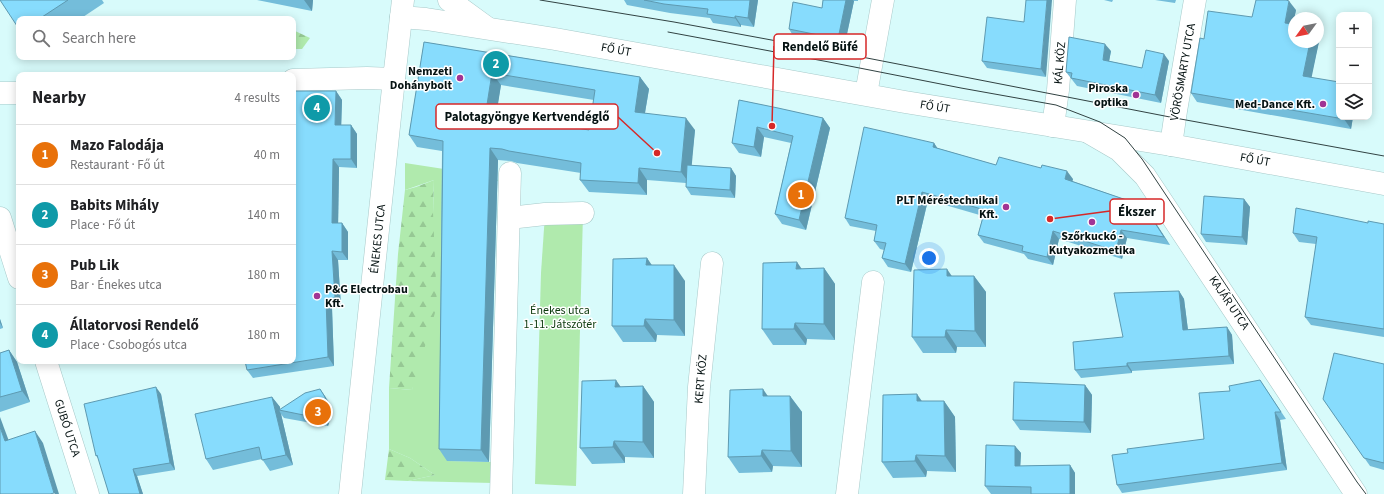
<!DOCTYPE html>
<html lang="en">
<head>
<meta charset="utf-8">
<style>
  body { margin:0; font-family:"Source Sans 3",sans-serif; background:#f2f2f2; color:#202124 }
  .controls { position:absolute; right:12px; top:12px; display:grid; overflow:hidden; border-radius:8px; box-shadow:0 2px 10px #0003 }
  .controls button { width:36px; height:36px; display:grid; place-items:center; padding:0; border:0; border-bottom:1px solid #e0e0e0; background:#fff; color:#202124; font:20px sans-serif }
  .compass { position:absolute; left:1288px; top:12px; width:36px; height:36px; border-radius:50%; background:#fff; box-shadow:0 2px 10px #0003; rotate:237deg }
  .you { position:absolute; left:929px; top:258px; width:14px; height:14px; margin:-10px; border:3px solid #fff; border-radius:50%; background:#1a73e8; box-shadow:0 0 0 6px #1a73e833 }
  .badge { display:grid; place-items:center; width:26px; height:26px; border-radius:50%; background:#7c3aed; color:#fff; font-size:13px; font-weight:700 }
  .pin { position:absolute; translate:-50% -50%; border:2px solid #fff; box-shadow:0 1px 4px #0006 }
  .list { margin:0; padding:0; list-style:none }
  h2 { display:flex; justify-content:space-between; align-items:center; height:52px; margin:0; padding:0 16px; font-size:17px }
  h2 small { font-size:13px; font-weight:400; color:#757577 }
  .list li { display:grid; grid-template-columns:26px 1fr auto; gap:12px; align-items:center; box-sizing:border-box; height:60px; padding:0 16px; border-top:1px solid #e0e0e0 }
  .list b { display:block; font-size:15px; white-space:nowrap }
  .list p { margin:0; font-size:13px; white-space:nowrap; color:#757577 }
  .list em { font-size:13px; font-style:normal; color:#757577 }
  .icon { flex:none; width:22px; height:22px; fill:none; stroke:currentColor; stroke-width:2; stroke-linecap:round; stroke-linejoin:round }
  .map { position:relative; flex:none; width:1384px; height:494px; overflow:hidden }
  .search { position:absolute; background:#fff; box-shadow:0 2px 10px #0003; left:16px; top:16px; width:280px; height:44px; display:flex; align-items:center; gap:10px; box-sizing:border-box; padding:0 14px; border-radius:8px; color:#757577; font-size:15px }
  .panel { position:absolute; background:#fff; box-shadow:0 2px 10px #0003; left:16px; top:72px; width:280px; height:292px; border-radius:8px }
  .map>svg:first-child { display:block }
  .green { fill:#b0eaad }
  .forest { fill:url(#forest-firs) }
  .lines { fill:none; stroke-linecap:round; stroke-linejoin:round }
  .street-casing { stroke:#a7c9c9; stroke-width:23 }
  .secondary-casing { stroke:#a7c9c9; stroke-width:23 }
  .street { stroke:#fff; stroke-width:22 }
  .secondary { stroke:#fff; stroke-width:22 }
  .tram { stroke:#314242; stroke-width:1 }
  .wall { fill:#74bdda; fill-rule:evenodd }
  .shaded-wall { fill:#5e9ab1 }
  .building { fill:#87dcfd; stroke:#5e9ab1; fill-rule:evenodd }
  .poi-dot { fill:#a13494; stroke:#fff; stroke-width:1.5 }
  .labels { text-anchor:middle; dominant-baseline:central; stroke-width:3; stroke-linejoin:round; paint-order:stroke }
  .street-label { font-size:12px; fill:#061313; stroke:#fff }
  .poi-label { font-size:12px; font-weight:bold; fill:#061313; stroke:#fff; text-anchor:end }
  .park-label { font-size:12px; fill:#0d3b0e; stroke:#fff }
  .leader { fill:none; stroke:#d62828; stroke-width:1.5 }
  .callout-dot { fill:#d62828; stroke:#fff; stroke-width:1.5 }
  .callout { fill:#fff; stroke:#d62828; stroke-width:1.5 }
  .callout-label { font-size:13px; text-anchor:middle; font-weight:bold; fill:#061313 }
</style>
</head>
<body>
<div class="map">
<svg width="1384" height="494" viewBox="0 0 1384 494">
  <defs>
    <pattern id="forest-firs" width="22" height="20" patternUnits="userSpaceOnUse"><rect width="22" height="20" fill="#b0eaad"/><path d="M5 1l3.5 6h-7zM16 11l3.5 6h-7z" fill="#96c894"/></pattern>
  </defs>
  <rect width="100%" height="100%" fill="#d8fbfb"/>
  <g class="green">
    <path d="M405,163L496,177L498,181L451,180L447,461L494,462L493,483L408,481L435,475L410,458L389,449V388L412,390L433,213L434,180L405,190Z"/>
    <path d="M583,213L576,486L535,484L541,273L545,214Z"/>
  </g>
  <g class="forest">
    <path d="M293,30L310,38L302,49H293Z"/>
    <path d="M434,180L433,213L437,306L412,390L389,388L398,254L405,190L416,187Z"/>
    <path d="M389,449L410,458L435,475L408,481L385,480Z"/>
  </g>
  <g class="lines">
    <g class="street-casing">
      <g id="street">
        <path d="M866,94L883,0"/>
        <path d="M1053,126L1058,90L1065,0"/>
        <path d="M1088,132L1119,150L1145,176L1356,494"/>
        <path d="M1171,145L1176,111L1195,0"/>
        <path d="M0,218L19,278"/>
        <path d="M509,218L545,214L583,213"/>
        <path d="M46,361L88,494"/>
        <path d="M350,494L394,79"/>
        <path d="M501,494L510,173"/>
        <path d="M694,494L699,387L712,263"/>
        <path d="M847,494L873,282"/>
      </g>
    </g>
    <g class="secondary-casing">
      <g id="secondary">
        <path d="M449,0L486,27"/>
        <path d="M401,17L426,19L555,39L905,102L1171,145L1384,184"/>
        <path d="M293,80L367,78L394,79L403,0"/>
        <path d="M0,93H19"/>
      </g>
    </g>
    <use href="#street" class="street"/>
    <use href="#secondary" class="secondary"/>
    <g class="tram">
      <path d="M540,0L674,22L831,51L1175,118L1384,156"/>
      <path d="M668,32L829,62L961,88L1056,105L1100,122L1125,138L1142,159L1357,482L1366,494"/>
    </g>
  </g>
  <g class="wall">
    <path d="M0,0H102L104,3L80,19H19Z"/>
    <path d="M257,0H313L312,11Z"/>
    <path d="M624,0H758L754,27L741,25V27L713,23L710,18L670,13L627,5Z"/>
    <path d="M823,0H858V1H854L844,48L795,39L789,29L822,8Z"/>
    <path d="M1104,0H1113L1112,2Z"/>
    <path d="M1155,0H1176L1175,3Z"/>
    <path d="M1296,10L1293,24L1320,37L1311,77L1339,117H1353L1351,129L1197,102L1191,93L1252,17Z"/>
    <path d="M1024,22L1046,77L987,68L982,61Z"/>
    <path d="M424,42L640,77L649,89L645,113L695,130L691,165L731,168L736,176L735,198L691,195L686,187V183L647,180V195L589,192L580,180L581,173L517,163L511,161L498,160L489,462L447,461L439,449L442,151L417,147L409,135ZM501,85L594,100L589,130L542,123L496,113Z"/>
    <path d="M1111,51L1109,61L1142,68L1169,61L1161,103L1077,86L1066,72Z"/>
    <path d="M336,91L342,100L341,125H351L357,134V168L339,167L338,223H342L348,232V260H338L341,307L332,308L334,366L253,378L247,370L293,361Z"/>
    <path d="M739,100L823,118L830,128L806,230L782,224L775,214L791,143L764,137L761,157L739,153L732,143Z"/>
    <path d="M934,143L937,148L996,165L1073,179L1072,181L1144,206L1170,245L1127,238L1122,259L1059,239L1053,265L1028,259L1024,254L984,243L978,235L983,216L928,200L911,272L888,267L882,258L884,250L880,249L874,241L876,231L850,226L845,218Z"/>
    <path d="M1244,199L1250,207L1247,245L1206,242L1201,234Z"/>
    <path d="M1368,223L1384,224V337L1311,325L1305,317L1316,244L1299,242L1293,233Z"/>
    <path d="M647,258L651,265L685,281V336L657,335L656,342H623L612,326Z"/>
    <path d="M824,268L835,284V340L807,339L806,345H773L762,329L801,269Z"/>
    <path d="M952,276H974L986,292V347H957L956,353H923L912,337Z"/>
    <path d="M1179,291L1184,299L1188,330L1227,327L1232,335L1234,364L1132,371V373L1081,378L1075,370L1123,337Z"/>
    <path d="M0,319L3,328L0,329Z"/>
    <path d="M9,350L17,362L30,402L0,412V353Z"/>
    <path d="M1384,364V470L1370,466L1323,399Z"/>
    <path d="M1260,380L1286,419L1280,420L1287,470L1122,493L1117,485L1128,453L1204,439L1230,391Z"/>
    <path d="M1085,385L1092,395L1091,433L1020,430L1013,420Z"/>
    <path d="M643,386L654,402V458L625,457V463L592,464L580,448L621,387Z"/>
    <path d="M161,394L175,470L137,476L143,494H109L99,459L96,456Z"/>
    <path d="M768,396H790L802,412V467L773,466L772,472L739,473L728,457Z"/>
    <path d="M272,397L280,407V409L331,405V416L328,426L284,418L281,414L293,465L270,471L262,459L213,470L206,459Z"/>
    <path d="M922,401H944L955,417L956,472L927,471L926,477L893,478L882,462Z"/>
    <path d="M1015,446L1021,453L1020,466L1070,465L1075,473V494H991L985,486Z"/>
  </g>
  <g class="shaded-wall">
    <path d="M304,0H313L312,11Z"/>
    <path d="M750,0H758L754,27L748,18Z"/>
    <path d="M846,0H853L854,1L844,48L838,39Z"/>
    <path d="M1047,0H1052L1046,77L1041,69Z"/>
    <path d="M1289,1L1296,10L1291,32L1285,23Z"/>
    <path d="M735,16L741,25V27L735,18Z"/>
    <path d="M1318,34L1320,37L1310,85L1303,76L1310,42H1318Z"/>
    <path d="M1105,44L1111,51L1108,67L1103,60Z"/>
    <path d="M1164,54L1169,61L1161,103L1155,95Z"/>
    <path d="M492,73L501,85L495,123L486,111Z"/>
    <path d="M640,77L649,89L643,124L635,112Z"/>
    <path d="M336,91L342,100L341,134L335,125Z"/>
    <path d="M1345,117H1353L1351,129L1344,119Z"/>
    <path d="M686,118L695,130L690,184L681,172Z"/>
    <path d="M823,118L830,128L806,230L799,220Z"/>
    <path d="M351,125L357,134V168L351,159Z"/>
    <path d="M757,127L764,137L761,157L754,147Z"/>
    <path d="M934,143L940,152L933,147Z"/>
    <path d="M490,148L498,160L489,462L481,450Z"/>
    <path d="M333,159L339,167L338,232L332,223Z"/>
    <path d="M639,168L647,180V195L638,183Z"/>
    <path d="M731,168L736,176L735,198L730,190Z"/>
    <path d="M1067,171L1073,179L1071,187L1065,179Z"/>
    <path d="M922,192L928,200L911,272L905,264Z"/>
    <path d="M1244,199L1250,207L1247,245L1242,237Z"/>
    <path d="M1144,206L1150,214L1170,245L1164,237Z"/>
    <path d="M342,223L348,232V260L342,252Z"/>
    <path d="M1121,230L1127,238L1122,259L1116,251Z"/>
    <path d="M1053,231L1059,239L1053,265L1047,257Z"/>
    <path d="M332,251L338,260L341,307L335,298Z"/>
    <path d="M647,258L658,274L646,265Z"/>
    <path d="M797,262L808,278L796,269Z"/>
    <path d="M674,265L685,281V336L674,320Z"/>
    <path d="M824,268L835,284V340L824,324Z"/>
    <path d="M947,269L958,285L947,276Z"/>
    <path d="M974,276L986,292V347L975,331Z"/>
    <path d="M1179,291L1184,299L1189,338L1183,330Z"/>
    <path d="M326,299L332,308L334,366L328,357Z"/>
    <path d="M0,319L3,328L0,323Z"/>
    <path d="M645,319L657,335L656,342L644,326Z"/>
    <path d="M795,323L807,339L806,345L794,329Z"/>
    <path d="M1227,327L1232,335L1234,364L1229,356Z"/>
    <path d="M946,330L957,347L956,353L945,337Z"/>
    <path d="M9,350L17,362L30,402L22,391Z"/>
    <path d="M1127,363L1132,371V373L1127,366Z"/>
    <path d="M616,380L627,396L615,387Z"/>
    <path d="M1085,385L1092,395L1091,433L1084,422Z"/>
    <path d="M643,386L654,402V458L643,442Z"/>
    <path d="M156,387L161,394L175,470L170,463Z"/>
    <path d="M320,389L331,405V416L328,426L323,419Z"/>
    <path d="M763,389L774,405L763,396Z"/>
    <path d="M917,394L928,410L917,401Z"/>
    <path d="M790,396L802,412V467L791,451Z"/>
    <path d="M272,397L280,407V410H279L281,414L293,465L286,455Z"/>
    <path d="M944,401L955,417L956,472L945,456Z"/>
    <path d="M1275,412L1280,420L1287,470L1282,463Z"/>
    <path d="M0,417L13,452L5,441L0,427Z"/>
    <path d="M35,431L43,443L59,494H55L54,493Z"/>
    <path d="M614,441L625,457V463L613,447Z"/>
    <path d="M1015,446L1021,453L1020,473L1015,466Z"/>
    <path d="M762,450L773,466L772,472L761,456Z"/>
    <path d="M916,455L927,471L926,477L915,461Z"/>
    <path d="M1070,465L1075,473V494H1070Z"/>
    <path d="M133,469L137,476L143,494H140Z"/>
  </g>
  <g class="building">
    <path d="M0,0H68L39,19H19V29Z"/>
    <path d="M644,0H750L748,18L735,16V18L707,14L708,9L664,4Z"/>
    <path d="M823,0H846L838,39L789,29L793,2L822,8Z"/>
    <path d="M1026,0H1047L1041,69L982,61L987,17L1024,22Z"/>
    <path d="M1256,0H1286L1289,1L1285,23L1294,24V42H1310L1303,76L1339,82V117H1345L1344,119L1191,93L1200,38L1204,39L1208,11L1252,17Z"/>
    <path d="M1069,37L1105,44L1103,60L1142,68L1146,50L1164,54L1155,95L1071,78L1072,73L1066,72Z"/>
    <path d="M424,42L640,77L635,112L686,118L681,172L639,168L638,183L580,180L581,163L509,151L502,149L490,148L481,450L439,449L443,141L409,135ZM492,73L595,90L589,130L540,122V120L486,111Z"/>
    <path d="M293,91H336L335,125H351V159H333L332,223H342V252L332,251L335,298L326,299L328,357L247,370L245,361H293Z"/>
    <path d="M739,100L778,108L823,118L799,220L775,214L793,136L757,127L754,147L732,143Z"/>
    <path d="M864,127L934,143L933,147L996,165L999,157L1041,168L1042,165L1067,171L1065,179L1144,206L1164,237L1121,230L1116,251L1053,231L1047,257L1022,251L1023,246L978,235L985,210L922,192L905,264L882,258L886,243L874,241L877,225L845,218Z"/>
    <path d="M687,165L731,168L730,190L686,187Z"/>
    <path d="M1204,196L1244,199L1242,237L1201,234Z"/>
    <path d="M1296,208L1368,223V221L1384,224V329L1305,317L1317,237L1293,233Z"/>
    <path d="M647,258L646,265H674V320L645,319L644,326H612L613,259Z"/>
    <path d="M797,262L796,269L824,268V324L795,323L794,329H762L763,263Z"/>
    <path d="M947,269V276H974L975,331L946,330L945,337H912L914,270Z"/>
    <path d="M1179,291L1183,330L1227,327L1229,356L1127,363V366L1075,370L1073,342L1123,337L1114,293Z"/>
    <path d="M9,350L22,391L0,397V353Z"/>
    <path d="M1334,353L1384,364V463L1364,458L1323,399Z"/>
    <path d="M616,380L615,387L643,386V442L614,441L613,447L580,448L582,381Z"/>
    <path d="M1260,380L1281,412H1275L1282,463L1117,485L1112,455L1128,453L1127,449L1204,439L1199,393L1230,391L1229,386Z"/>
    <path d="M1014,382L1085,385L1084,422L1013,420Z"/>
    <path d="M156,387L170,463L133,469L140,494H109L97,455L96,456L84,404Z"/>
    <path d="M320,389L325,397L326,408L323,419L279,410L305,393Z"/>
    <path d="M763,389V396H790L791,451L762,450L761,456L728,457L730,390Z"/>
    <path d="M917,394V401H944L945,456L916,455L915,461L882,462L883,395Z"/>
    <path d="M272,397L286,455L262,460L259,447L206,459L195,414Z"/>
    <path d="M0,427L5,441L35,431L54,493L50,494H0Z"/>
    <path d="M986,445L1015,446V466L1070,465V494H1031V487L985,486Z"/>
  </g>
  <g class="poi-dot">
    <circle cx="460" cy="78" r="4"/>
    <circle cx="1136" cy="95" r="4"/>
    <circle cx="1323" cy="104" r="4"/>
    <circle cx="1006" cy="207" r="4"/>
    <circle cx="1092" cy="222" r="4"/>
    <circle cx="317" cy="296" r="4"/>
  </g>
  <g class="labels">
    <g class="street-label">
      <text transform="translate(616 50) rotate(10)">FŐ ÚT</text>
      <text transform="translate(1060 63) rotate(-85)">KÁL KÖZ</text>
      <text transform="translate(1183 72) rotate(-80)">VÖRÖSMARTY UTCA</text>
      <text transform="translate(935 107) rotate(9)">FŐ ÚT</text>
      <text transform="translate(1255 160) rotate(10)">FŐ ÚT</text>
      <text transform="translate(378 239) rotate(-84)">ÉNEKES UTCA</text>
      <text transform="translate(1229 303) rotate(56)">KAJÁR UTCA</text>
      <text transform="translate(701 379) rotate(-85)">KERT KÖZ</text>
      <text transform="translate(67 428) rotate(72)">GUBÓ UTCA</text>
    </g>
    <g class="poi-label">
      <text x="452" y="71">Nemzeti<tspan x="452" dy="14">Dohánybolt</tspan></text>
      <text x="1128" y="88">Piroska<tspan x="1128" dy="14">optika</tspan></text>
      <text x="1315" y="104">Med-Dance Kft.</text>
      <text x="998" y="200">PLT Méréstechnikai<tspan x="998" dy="14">Kft.</tspan></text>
      <text x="1092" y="236" text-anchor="middle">Szőrkuckó -<tspan x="1092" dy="14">Kutyakozmetika</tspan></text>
      <text x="325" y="289" text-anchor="start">P&amp;G Electrobau<tspan x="325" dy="14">Kft.</tspan></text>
    </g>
    <g class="park-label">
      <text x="560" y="310">Énekes utca<tspan x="560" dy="14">1-11. Játszótér</tspan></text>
    </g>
  </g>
  <path class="leader" d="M772 126L774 46M657 153L618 117M1050 219L1110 211"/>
  <g class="callout-dot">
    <circle cx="772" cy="126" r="4"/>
    <circle cx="657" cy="153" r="4"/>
    <circle cx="1050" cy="219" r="4"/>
  </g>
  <g class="callout">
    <rect x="774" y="34" width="92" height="25" rx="4"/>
    <rect x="436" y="104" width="182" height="25" rx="4"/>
    <rect x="1110" y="199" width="54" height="25" rx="4"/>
  </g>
  <g class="callout-label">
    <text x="820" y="51">Rendelő Büfé</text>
    <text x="527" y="121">Palotagyöngye Kertvendéglő</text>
    <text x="1137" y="216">Ékszer</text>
  </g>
</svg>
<div class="controls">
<button>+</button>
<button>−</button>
<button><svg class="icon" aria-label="layers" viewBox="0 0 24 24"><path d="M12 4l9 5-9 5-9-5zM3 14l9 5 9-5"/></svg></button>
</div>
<svg class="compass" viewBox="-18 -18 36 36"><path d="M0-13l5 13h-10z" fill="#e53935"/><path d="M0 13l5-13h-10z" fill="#757577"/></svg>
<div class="you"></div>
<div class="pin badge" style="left:801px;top:195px;background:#e8710a">1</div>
<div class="pin badge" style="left:496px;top:64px;background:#0f9aa8">2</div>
<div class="pin badge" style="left:318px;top:412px;background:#e8710a">3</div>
<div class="pin badge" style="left:317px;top:108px;background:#0f9aa8">4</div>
<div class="search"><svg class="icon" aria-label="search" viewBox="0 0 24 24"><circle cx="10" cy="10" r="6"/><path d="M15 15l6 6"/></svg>Search here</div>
<section class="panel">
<h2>Nearby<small>4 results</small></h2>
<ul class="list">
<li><span class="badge" style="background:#e8710a">1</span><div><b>Mazo Falodája</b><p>Restaurant · Fő út</p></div><em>40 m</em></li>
<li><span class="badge" style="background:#0f9aa8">2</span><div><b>Babits Mihály</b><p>Place · Fő út</p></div><em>140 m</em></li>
<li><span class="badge" style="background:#e8710a">3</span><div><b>Pub Lik</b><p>Bar · Énekes utca</p></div><em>180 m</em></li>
<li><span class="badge" style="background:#0f9aa8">4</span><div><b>Állatorvosi Rendelő</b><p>Place · Csobogós utca</p></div><em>180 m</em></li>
</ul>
</section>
</div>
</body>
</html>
